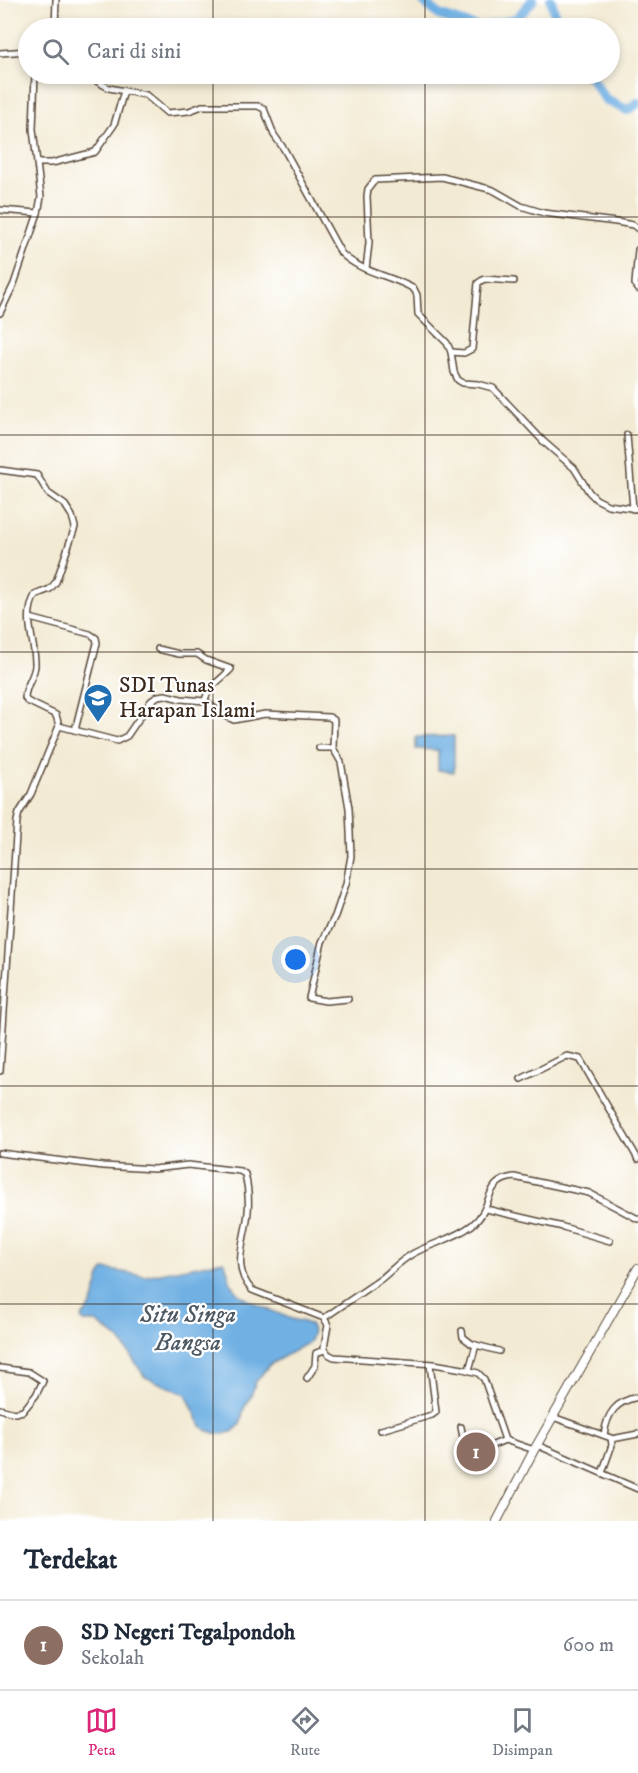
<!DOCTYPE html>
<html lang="id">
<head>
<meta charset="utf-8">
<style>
  body { margin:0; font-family:"IM FELL DW Pica",serif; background:#f2f2f3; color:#1f2937 }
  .you { position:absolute; left:296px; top:960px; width:21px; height:21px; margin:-15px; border:4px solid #fff; border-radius:50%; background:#1a73e8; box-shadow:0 0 0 9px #1a73e833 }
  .badge { display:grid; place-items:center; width:39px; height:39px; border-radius:50%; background:#db2777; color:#fff; font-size:20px; font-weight:700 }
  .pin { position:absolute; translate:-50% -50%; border:3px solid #fff; box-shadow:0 2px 6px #0006 }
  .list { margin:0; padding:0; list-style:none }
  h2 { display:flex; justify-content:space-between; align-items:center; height:78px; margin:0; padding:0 24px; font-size:26px }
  h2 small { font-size:20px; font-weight:400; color:#747a83 }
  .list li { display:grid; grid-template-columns:39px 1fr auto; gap:18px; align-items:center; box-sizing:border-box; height:90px; padding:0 24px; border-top:2px solid #e0e1e3 }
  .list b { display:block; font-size:22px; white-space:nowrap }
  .list p { margin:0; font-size:20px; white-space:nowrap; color:#747a83 }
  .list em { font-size:20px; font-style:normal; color:#747a83 }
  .icon { flex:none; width:33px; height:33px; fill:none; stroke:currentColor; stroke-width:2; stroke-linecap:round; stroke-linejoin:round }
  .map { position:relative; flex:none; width:638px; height:1521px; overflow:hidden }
  .search { position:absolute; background:#fff; box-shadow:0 3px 9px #0003; left:18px; right:18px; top:18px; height:66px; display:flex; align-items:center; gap:15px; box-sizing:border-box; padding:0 21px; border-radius:33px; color:#747a83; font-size:22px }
  .sheet { height:168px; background:#fff }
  nav { display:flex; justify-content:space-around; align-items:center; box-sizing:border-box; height:84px; border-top:2px solid #e0e1e3; background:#fff; font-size:16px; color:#747a83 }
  nav a { display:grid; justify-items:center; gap:3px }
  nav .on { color:#db2777 }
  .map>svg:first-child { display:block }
  .water { fill:#6fb0e3; stroke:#556d80; stroke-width:1.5 }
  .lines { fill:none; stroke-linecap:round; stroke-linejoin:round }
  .river { stroke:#6fb0e3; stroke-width:10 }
  .street-casing { stroke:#574739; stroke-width:8 }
  .secondary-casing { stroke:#574739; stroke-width:10 }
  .street { stroke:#fff; stroke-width:5 }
  .secondary { stroke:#fff; stroke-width:8 }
  .grid { fill:none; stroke:#3b2a1e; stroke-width:1.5; stroke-opacity:0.55 }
  .labels { text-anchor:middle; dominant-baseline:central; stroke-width:4.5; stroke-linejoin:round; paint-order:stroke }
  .poi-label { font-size:22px; fill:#3b2a1e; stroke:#fff; text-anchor:start }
  .water-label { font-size:24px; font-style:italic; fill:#4d5963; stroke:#fff }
</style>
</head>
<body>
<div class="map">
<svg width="638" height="1521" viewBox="0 0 638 1521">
  <rect width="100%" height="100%" fill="#fff"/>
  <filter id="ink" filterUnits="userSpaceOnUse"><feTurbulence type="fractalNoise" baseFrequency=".0167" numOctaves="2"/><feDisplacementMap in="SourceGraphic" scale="12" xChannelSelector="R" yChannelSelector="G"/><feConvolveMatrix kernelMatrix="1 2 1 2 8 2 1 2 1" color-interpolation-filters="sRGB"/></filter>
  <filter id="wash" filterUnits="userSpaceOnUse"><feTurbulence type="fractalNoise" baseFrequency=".008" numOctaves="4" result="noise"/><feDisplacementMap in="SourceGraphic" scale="24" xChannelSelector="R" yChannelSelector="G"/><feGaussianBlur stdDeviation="1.35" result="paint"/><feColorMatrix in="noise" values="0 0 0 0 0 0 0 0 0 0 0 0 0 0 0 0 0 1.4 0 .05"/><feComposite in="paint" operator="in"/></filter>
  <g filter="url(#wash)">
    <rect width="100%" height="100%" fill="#f3ead3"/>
    <g class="water">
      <path d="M454,736V772L438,770V750L416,749V737Z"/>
      <path d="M223,1261C230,1269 227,1282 236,1291C248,1303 276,1312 292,1319C297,1321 306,1321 310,1325C315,1330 312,1338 308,1343L269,1365L255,1383L251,1396L244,1408L240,1425L232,1432L218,1434L206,1430L201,1426L186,1394L145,1377L120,1340L96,1322H84L81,1318L92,1305L100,1276L105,1269L145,1276Z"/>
    </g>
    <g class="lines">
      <g class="river">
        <path d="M422,0L439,15L479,28"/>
        <path d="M551,0L557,22L561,28"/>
        <path d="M481,28L516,19L533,0"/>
        <path d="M588,74L606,100L627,110L638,103"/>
      </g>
    </g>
  </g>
  <g filter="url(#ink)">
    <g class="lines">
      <g class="street-casing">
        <g id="street">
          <path d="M55,28L56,0"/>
          <path d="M0,53L28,51"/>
          <path d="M35,74L33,129L37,163"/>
          <path d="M84,74L109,88L146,95L167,113L189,111L202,106H258L264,109L274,135L284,149L341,253C361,273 391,275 414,289L417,295L418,314L447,343L451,352L454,372L458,380L463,383L478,384L493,388L544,442L574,468L589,492L596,499L608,505L638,509"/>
          <path d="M0,210L38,213"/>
          <path d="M638,250L635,284L638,289"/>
          <path d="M366,269L369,243L367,196L368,189L375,180L442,177L493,190L521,206L544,213L616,222L633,225L638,229"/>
          <path d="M0,313L14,284L38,213L41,197L37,163H52L95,152L114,125L124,91"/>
          <path d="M451,352L464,353L472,349L478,283L484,279L514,281"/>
          <path d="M627,435L633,509"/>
          <path d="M0,470L37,475L48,493L65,505L72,516L75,527L56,582L50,589L35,595C22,620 36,641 35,666C34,677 25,686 25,698L27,701L56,715L59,726L31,794L19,813L17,821L0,1071"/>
          <path d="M30,618L90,634L96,638L97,643L75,730"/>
          <path d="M158,649L179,654H197L206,660L231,669C222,679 207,687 205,701"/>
          <path d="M59,726L117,741L127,736L151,701L158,696L165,695L181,699L205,701L223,715L234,720L265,714L329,717L334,720L333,748L341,762L349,808L351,856L346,884L335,916L322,942L309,998L326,1001L348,999"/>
          <path d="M319,748H333"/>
          <path d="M521,1079L567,1056L580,1059L638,1159"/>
          <path d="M0,1153L103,1166L154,1169L188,1165L240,1171L245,1174C248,1186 249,1200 248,1212C246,1239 230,1267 252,1290L324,1318L328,1325L324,1348L328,1354L334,1357L434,1364L463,1369L478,1373L484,1379L505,1440L534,1450"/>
          <path d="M486,1209L563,1227L610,1241"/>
          <path d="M324,1318C343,1305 362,1292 381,1279C392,1270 401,1260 414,1253C433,1243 454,1239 472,1225C495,1207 482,1181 514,1177L589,1193L638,1219"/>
          <path d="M462,1331L463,1337L472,1344L499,1351"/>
          <path d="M0,1368L29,1372L43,1381L36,1395L23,1411L15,1413L0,1409"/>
          <path d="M469,1370L476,1345"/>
          <path d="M307,1378L315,1366L316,1353L325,1350"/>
          <path d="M553,1417L611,1438L612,1445L602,1473"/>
          <path d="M461,1427L465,1448L469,1452L486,1448L505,1440"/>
          <path d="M381,1430L432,1415L436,1412L430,1364"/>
          <path d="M604,1435C607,1413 616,1401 638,1397"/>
          <path d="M612,1439L638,1434"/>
          <path d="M537,1445L638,1489"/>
        </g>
      </g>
      <g class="secondary-casing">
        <path id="secondary" d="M497,1521L534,1450L638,1268"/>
      </g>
      <use href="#street" class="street"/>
      <use href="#secondary" class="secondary"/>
    </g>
  </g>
  <path class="grid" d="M213,0V28M425,0V28M213,74V1521M425,74V1521M0,217H638M0,435H638M0,652H638M0,869H638M0,1086H638M0,1304H638"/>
  <defs>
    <g id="school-pin" transform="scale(1.5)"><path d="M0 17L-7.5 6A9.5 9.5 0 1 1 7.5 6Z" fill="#1f6fb2" stroke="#fff"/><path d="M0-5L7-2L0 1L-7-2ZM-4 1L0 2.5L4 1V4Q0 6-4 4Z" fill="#fff"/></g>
  </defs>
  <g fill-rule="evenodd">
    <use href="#school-pin" x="98" y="698"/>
  </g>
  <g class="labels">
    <g class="poi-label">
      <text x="119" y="685">SDI Tunas<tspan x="119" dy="25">Harapan Islami</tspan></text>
    </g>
    <g class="water-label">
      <text x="188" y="1315">Situ Singa<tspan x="188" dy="28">Bangsa</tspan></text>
    </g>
  </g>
</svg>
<div class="you"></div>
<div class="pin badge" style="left:476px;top:1452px;background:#8d6e63">1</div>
<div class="search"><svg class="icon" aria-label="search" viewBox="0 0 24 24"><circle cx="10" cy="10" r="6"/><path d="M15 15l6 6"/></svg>Cari di sini</div>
</div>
<section class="sheet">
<h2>Terdekat<small></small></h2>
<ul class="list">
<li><span class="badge" style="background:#8d6e63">1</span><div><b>SD Negeri Tegalpondoh</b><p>Sekolah</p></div><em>600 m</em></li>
</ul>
</section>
<nav>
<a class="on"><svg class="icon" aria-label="map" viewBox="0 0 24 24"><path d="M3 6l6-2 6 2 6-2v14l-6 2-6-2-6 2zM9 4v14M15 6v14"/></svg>Peta</a>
<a><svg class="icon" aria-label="directions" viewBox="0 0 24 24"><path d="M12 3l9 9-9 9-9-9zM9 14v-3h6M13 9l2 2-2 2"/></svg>Rute</a>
<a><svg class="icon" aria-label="saved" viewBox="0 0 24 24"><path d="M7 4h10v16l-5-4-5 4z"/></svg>Disimpan</a>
</nav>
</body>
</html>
